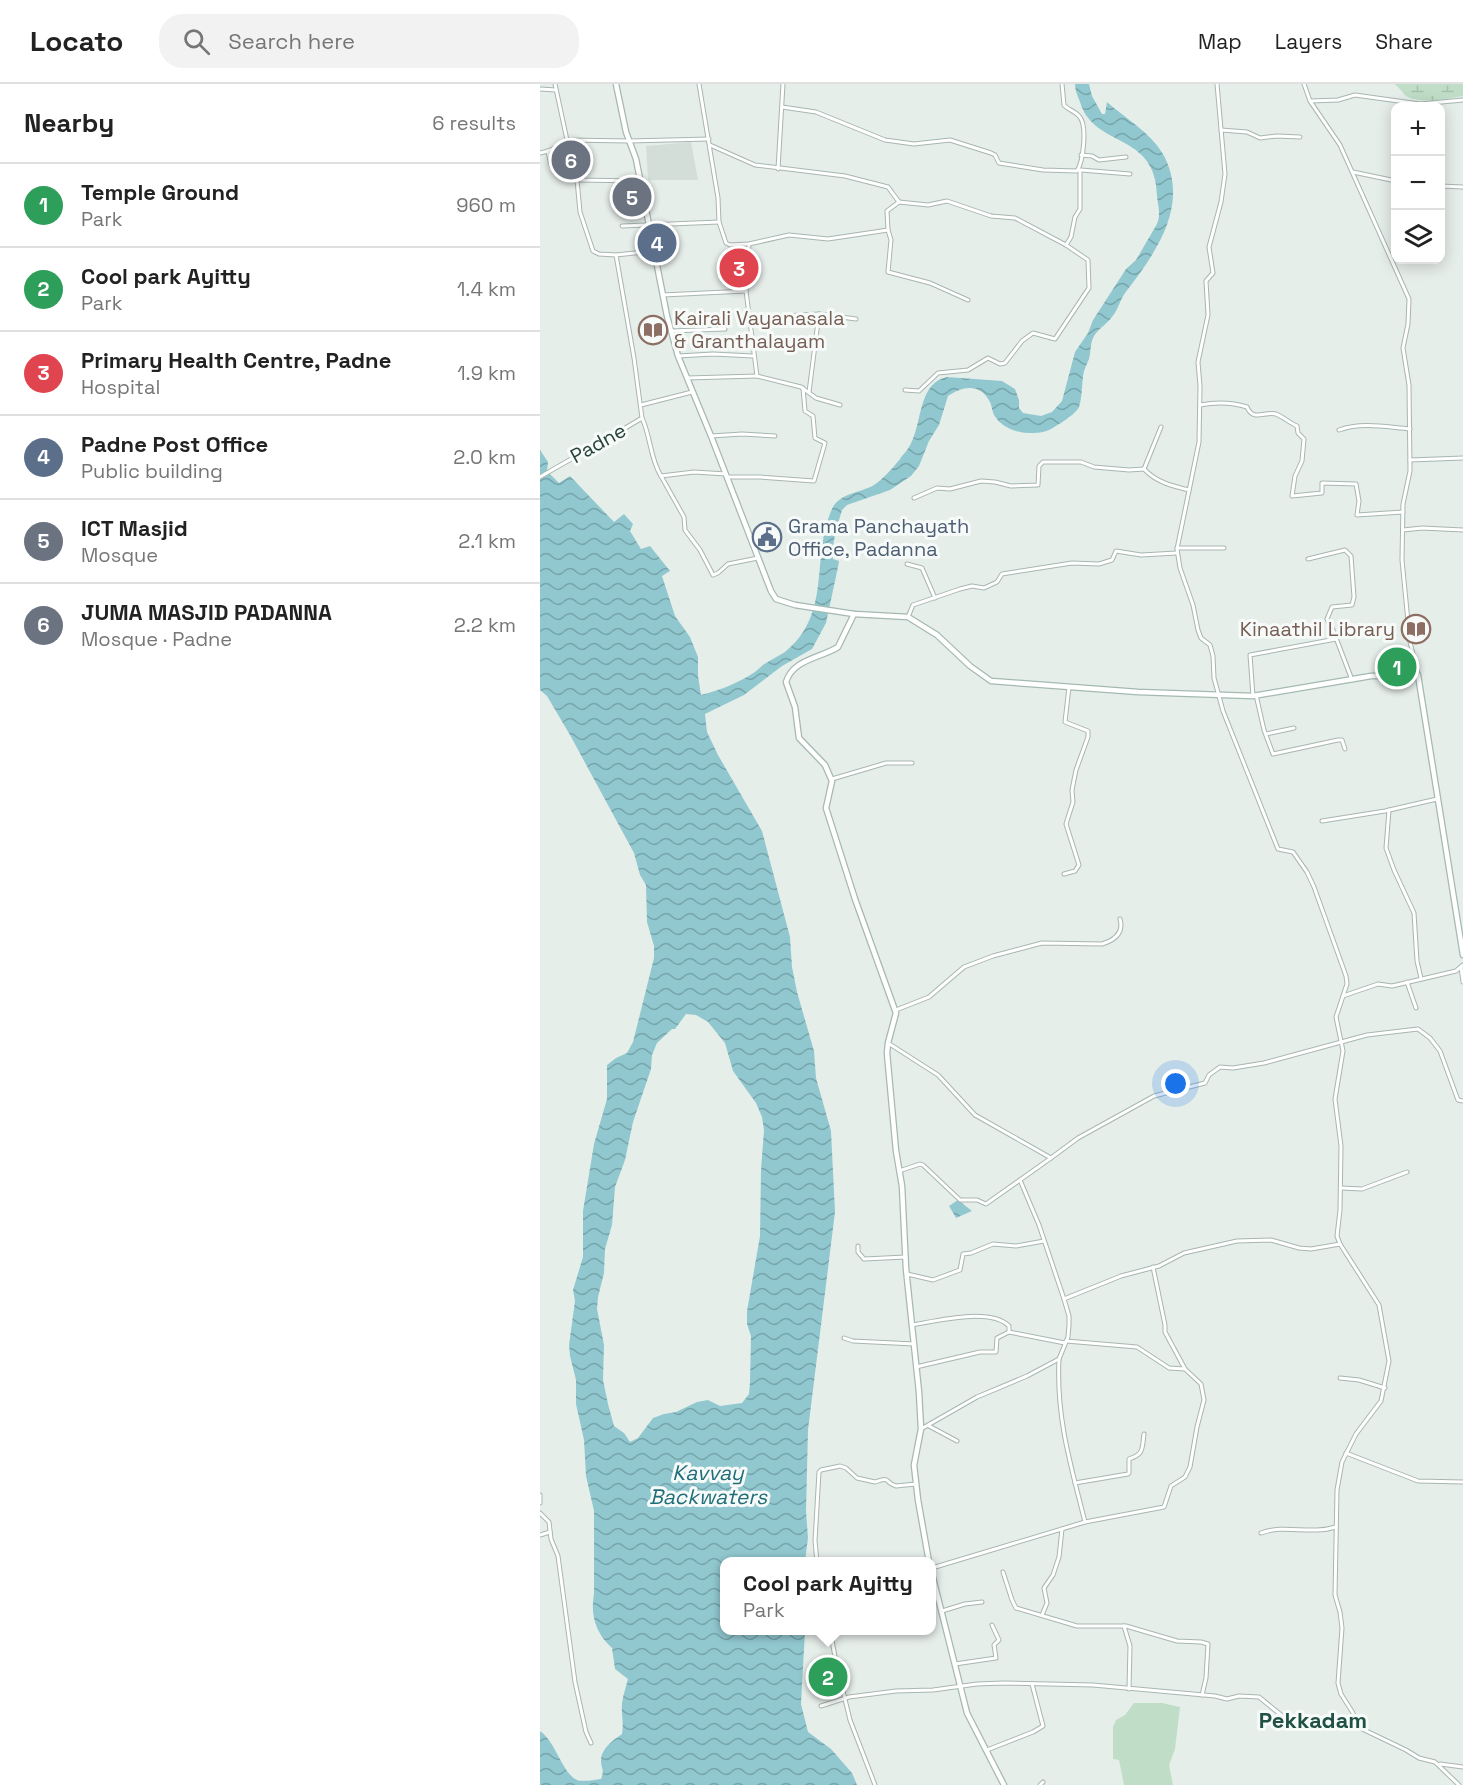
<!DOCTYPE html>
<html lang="en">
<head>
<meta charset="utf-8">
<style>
  body { margin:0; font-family:"Space Grotesk",sans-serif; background:#f2f2f2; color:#222 }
  .controls { position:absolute; right:18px; top:18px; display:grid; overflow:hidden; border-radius:12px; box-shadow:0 3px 15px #0003 }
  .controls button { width:54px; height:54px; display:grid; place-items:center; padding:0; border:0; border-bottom:2px solid #e0e0e0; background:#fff; color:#222; font:30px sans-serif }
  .you { position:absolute; left:636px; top:1000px; width:21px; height:21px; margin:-15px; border:4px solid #fff; border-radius:50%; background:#1a73e8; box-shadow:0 0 0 9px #1a73e833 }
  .badge { display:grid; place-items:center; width:39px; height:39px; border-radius:50%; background:#0b8043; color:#fff; font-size:20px; font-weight:700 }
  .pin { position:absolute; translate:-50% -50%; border:3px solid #fff; box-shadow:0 2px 6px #0006 }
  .popup { position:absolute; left:180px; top:1473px; width:216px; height:78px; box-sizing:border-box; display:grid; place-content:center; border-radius:12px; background:#fff; filter:drop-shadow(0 2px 4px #0005); font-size:20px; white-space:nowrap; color:#767676 }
  .popup b { font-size:22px; color:#222 }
  .popup::after { content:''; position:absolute; left:50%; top:100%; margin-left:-12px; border:12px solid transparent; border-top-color:#fff }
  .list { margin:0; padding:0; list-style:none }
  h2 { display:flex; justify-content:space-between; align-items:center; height:78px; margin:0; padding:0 24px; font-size:26px }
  h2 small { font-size:20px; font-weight:400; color:#767676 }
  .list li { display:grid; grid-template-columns:39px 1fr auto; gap:18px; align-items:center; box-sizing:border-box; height:84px; padding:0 24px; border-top:2px solid #e0e0e0 }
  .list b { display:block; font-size:22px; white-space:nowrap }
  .list p { margin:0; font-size:20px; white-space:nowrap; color:#767676 }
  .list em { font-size:20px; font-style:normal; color:#767676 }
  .icon { flex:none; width:33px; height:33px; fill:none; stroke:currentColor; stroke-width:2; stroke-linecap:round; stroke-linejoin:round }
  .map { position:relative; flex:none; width:923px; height:1701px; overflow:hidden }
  header { display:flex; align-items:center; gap:36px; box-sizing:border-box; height:84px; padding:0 30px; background:#fff; border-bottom:2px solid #e0e0e0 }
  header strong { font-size:28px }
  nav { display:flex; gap:33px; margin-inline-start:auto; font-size:21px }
  .search { width:420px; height:54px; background:#f2f2f2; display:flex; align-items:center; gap:15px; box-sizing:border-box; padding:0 21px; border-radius:24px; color:#767676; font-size:22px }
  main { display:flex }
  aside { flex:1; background:#fff }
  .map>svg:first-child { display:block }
  .built { fill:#d4ded9 }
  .green { fill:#c0dec7 }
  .wetland { fill:url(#wetland-marsh) }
  .water { fill:url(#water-waves); fill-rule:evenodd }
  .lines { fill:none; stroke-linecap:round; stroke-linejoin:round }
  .minor-casing { stroke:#a8b6b1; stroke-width:5 }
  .secondary-casing { stroke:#a4b9b1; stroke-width:7 }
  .minor { stroke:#fff; stroke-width:3 }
  .secondary { stroke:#fff; stroke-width:4.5 }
  .labels { text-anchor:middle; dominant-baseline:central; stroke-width:6; stroke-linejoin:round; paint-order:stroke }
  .education-label { font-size:20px; fill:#785e54; stroke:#f6faf8; text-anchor:start }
  .street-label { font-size:20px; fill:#254038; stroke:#f6faf8 }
  .service-label { font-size:20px; fill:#4e5e75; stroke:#f6faf8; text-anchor:start }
  .water-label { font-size:21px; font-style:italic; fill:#216e7a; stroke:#f6faf8 }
  .quarter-label { font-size:22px; font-weight:bold; fill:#215144; stroke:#f6faf8 }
</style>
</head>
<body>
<header>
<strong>Locato</strong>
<div class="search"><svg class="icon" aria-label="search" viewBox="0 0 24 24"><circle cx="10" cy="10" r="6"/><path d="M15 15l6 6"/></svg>Search here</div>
<nav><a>Map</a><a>Layers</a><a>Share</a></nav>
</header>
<main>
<aside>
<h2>Nearby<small>6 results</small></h2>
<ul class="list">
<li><span class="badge" style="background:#2e9e5b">1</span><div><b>Temple Ground</b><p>Park</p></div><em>960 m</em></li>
<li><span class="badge" style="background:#2e9e5b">2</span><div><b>Cool park Ayitty</b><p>Park</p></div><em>1.4 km</em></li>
<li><span class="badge" style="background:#e0444e">3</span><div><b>Primary Health Centre, Padne</b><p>Hospital</p></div><em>1.9 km</em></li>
<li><span class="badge" style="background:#5c6f8a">4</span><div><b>Padne Post Office</b><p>Public building</p></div><em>2.0 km</em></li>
<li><span class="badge" style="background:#6b7280">5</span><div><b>ICT Masjid</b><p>Mosque</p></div><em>2.1 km</em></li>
<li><span class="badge" style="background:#6b7280">6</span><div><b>JUMA MASJID PADANNA</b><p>Mosque · Padne</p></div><em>2.2 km</em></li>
</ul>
</aside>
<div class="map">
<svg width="923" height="1701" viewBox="0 0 923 1701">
  <defs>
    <pattern id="wetland-marsh" width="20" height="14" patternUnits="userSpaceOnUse" patternTransform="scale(1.5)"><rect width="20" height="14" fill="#c0dec7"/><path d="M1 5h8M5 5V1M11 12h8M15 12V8" fill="none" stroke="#a5c0ac"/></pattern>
    <pattern id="water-waves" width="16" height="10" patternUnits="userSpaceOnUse" patternTransform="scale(1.5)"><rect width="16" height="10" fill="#91c8d0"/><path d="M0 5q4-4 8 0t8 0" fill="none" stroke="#76a4aa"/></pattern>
  </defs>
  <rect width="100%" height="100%" fill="#e6eeea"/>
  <g class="built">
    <path d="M151,58L158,96H108L106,62Z"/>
    <path d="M193,176L197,177L198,179H206L205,186H203L201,192L196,191V185L186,182V179Z"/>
  </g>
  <g class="green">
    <path d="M848,569L867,572L868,588H846Z"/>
    <path d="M594,1619H622L640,1623L635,1665L629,1681L633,1701H584L579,1676L573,1675V1643L576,1636L585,1631Z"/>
  </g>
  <path class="wetland" d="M854,0H923V12C907,15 884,20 868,13C862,10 860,3 854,0Z"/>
  <g class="water">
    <path d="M535,0H549L552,12L562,30H565L567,18C585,34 610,48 623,70C651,121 615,170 585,209C580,216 578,226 572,233C567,240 559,244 554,252C550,259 551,267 549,275C547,280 544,285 543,292C542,301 542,314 539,323C536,330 518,341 511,345C504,349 496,349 489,349C476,349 461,343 454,331C452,327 452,322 450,318C440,299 423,302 408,312L399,341L389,357L379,382L371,392L350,406L307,421L302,426C298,440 291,461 293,475L299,477L298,483L286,539L272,565L242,582L204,611L165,630L167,648L178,671L222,747L250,853L252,883L257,908L274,967L276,994L291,1047L295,1128L268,1346L266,1427L268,1454L265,1477L184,1478V1546L265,1547L261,1620L268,1648L291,1665L312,1689L317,1701H0V1647C16,1658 22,1689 37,1696C43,1698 54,1696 61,1695C65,1684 61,1686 61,1676C61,1665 73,1656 82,1650C84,1639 81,1630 82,1619C83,1611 86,1603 88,1595L75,1585L72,1564C56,1550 50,1531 54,1510V1427L46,1392L44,1356L36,1320V1296L30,1272L29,1261L35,1217L33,1206L43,1173V1127L54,1060L67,1015V981L76,974L87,969L93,958L114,874V862L107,838L106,801L100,791L94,769L30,651L7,612L0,606V366L8,378L7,387L19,399L30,392L74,438L84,430L93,440L90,447L101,465L110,462L130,487L122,492L135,532L150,553L158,573V592L161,611C181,606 198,599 215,588C219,585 222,581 226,579C232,575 239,572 245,568C293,529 270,474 292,425C299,409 320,409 334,401C341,397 357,380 362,372C366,368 370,362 372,357C382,336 379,299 407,293L462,297L475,305L479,316V324L483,329L501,332L512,328L522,317L535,268L548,249L553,236L586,185L596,176L617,140C621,130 618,122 617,112C616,47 554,65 540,18C538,12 535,7 535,0ZM146,930L156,931L168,938L185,959L193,987L216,1019L222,1033L224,1046L221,1086L220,1152L207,1227V1240L211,1252L210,1298L209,1310L202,1319L180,1322L168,1316L157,1318L136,1328L124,1330L113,1334L98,1354L90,1358L84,1349L74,1342L68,1320L63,1296L64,1261L57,1225L58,1213L64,1189L65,1165L72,1141L75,1103L85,1076L93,1038L111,985L112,971L117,959L132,945H135Z"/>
    <path d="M418,1116L432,1127L416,1134L409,1122Z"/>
  </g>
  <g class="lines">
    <g class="minor-casing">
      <g id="minor">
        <path d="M159,0L178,114L179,138L186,159L190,161L209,160L249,151L288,155L348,146L347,127L359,118L388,121L407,117L451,132L475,134L526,161L548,176L549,204L515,255L493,249L482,257L465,279L460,280L448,274L428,286L398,289L379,307L365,306"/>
        <path d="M677,0L685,90L681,118L669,163L673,189L666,197L668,231L658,278L660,302L659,358L637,465L640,484L653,521L658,546L661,554L670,561L673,572L674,594L683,627L738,765L753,768L767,788L774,803L806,892L807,900L796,933L803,967L795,1015L801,1062L800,1126L797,1152L800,1160L839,1221L849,1277L841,1317L816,1350L802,1378L797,1406L795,1511L800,1528L802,1544L798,1599L801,1610L813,1629L816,1642"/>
        <path d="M764,0L770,17L800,61L869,215L868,240L863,264L869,301L870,387L863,420L862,476L870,558L878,590"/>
        <path d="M0,5L16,6"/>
        <path d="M771,17L798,16L815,11L880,20L923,16"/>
        <path d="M242,23L276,28L345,56L374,60L410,56L451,69L455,71L459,79L503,86L537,87C543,78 548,41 539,32C535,27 528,26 524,21L522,0"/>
        <path d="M681,46L707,48L720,54L737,52L760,53"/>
        <path d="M27,56L89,57L169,55"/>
        <path d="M170,61L215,81L305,92L348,103L359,118"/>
        <path d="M0,69L8,67"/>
        <path d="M541,71L552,72L559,76L586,73"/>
        <path d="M238,85L243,0"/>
        <path d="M541,86L590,90"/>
        <path d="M813,88L856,97"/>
        <path d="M37,96L100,97"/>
        <path d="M900,102L923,103"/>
        <path d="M82,142L179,138"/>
        <path d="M348,146L351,156L348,188L390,199L428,216"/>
        <path d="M526,161L531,153L535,133L540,125V86"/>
        <path d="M76,171L113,167"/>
        <path d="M206,207L217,292L261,303L276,314L300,321"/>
        <path d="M123,211L206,207L209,160"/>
        <path d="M209,234L279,230L316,235"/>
        <path d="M131,247L185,245"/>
        <path d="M138,272L173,270L213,272"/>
        <path d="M147,294L217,292"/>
        <path d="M269,308L279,230"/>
        <path d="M101,321L152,308"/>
        <path d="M660,321C676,318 691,318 707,323C713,338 725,327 736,330C743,333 750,339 757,342L758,349L764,355L762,377L755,392L752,412L782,409V399L816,400L819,417L817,431L863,428"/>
        <path d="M102,334C111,353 110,375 121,392L154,388L186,390"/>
        <path d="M621,343L604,385C616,398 632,402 649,406"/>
        <path d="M799,346C822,338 845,343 870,345"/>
        <path d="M171,352L202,350L235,352"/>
        <path d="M870,376L923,374"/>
        <path d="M121,392L144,433L145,446L160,466L173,491L178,489L188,480L218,474"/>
        <path d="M0,393C34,373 68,355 102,334L94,274L76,171L59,170L53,167L40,128L37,96C16,92 11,88 8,67L22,61L27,56L15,0"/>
        <path d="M187,393H220L274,397L285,359L275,354L273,332L265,327L263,304"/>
        <path d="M374,414L397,404L410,405L441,397L455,398L471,402L498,401L499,382L503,378H541L554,383L589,386L604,385"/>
        <path d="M863,446L882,444L923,446"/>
        <path d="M637,464H684"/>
        <path d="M768,475L805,466L811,472L814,513L812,521L792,523L787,535L793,546L812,596"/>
        <path d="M367,480L382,484L395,514"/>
        <path d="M368,533L373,521L420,505L432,502L444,504L457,498L462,490L532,479L559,480L572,476L576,467L601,471L637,469"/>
        <path d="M716,611L724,646L733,670L798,656H802L805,665"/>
        <path d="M713,612L710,571L796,555"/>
        <path d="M726,650L754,644"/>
        <path d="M292,695L346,679H372"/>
        <path d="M849,726L846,764L854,786L874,829L877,877L881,894"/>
        <path d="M782,737L845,727L897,715"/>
        <path d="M524,790L535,787L539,781L526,740L533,718L532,706L536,686L548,653V647L525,638L529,603"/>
        <path d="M921,883L923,898"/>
        <path d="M867,898L876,924"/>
        <path d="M803,912L838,900L852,902L916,887L923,881"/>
        <path d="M356,926L389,913L424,883L453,872L502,859L562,860C575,856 584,849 580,835"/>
        <path d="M348,959L398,991L435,1031L511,1074L480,1096L499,1141L524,1215"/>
        <path d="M511,1074L538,1054L614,1012L665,999L669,991L680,983L693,984L724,979L827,951L878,945L890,954L900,967L918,1016L923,1017"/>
        <path d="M359,1087L380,1080L383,1081L420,1116H437L446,1120L480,1096"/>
        <path d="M801,1104L822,1105L867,1088"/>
        <path d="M318,1162V1168L324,1175L366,1173"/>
        <path d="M613,1183L625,1241V1248L645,1285"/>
        <path d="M367,1190L393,1196L420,1186L423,1170L431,1169L453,1160L476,1162L504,1157"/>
        <path d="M372,1241C396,1237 450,1223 469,1242V1248L457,1254L456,1268H440L376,1283"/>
        <path d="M469,1248L525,1259"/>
        <path d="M304,1254L313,1257L374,1260"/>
        <path d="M526,1257L597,1263L629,1284L645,1285L661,1300L664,1316L657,1343L650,1383L645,1393L631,1402L624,1423L545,1438"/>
        <path d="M800,1294L819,1296L845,1304"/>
        <path d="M389,1342L417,1357"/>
        <path d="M381,1345L437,1313L487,1292L519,1275L528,1253L529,1241V1232L524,1215L581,1192L619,1182L644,1169L697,1157L731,1156L759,1164L771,1165L800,1160"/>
        <path d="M806,1369L878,1397L923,1398"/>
        <path d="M535,1399L588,1390L589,1389V1375C604,1370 602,1365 604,1350"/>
        <path d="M0,1411V1419"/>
        <path d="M0,1429L9,1438L11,1455L18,1472L35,1598L46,1648L51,1659"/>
        <path d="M721,1449C744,1440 770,1451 796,1443"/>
        <path d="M0,1451L10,1448"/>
        <path d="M277,1478L275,1457L279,1388L281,1386L300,1382L306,1384L317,1394L335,1398C352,1392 343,1398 356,1402L376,1400"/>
        <path d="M392,1484L545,1438C531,1382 516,1334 519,1275"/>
        <path d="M463,1488L472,1516L476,1524L537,1542H586L637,1557L661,1558L668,1560L666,1594L662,1611"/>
        <path d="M402,1527L425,1520L442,1518"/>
        <path d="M502,1531L507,1519L504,1504L513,1491L519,1473L522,1445"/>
        <path d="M584,1542L590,1562L589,1605"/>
        <path d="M290,1546L296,1578L310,1636L335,1701"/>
        <path d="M415,1580L456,1574L454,1561L459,1556L452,1541"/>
        <path d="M281,1622L309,1613L356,1607L393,1606L437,1600L463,1599L553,1601L675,1612L687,1615L699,1612L719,1613L746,1635L816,1642L866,1666L879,1674L895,1678L919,1701"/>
        <path d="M447,1666L493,1648L503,1642L492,1600"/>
        <path d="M900,1680L923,1683"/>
        <path d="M500,1701L503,1698"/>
      </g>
    </g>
    <g class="secondary-casing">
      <g id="secondary">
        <path d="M76,0L86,48L96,75L127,232L138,272L171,352L231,507L236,515L255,521L314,530L368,533L397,551L430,582L451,597L598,608L713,612L831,592L878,591L923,871"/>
        <path d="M314,530L298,563C281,574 253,575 246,598L255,623L259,654L285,681L292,697L286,724L315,815L356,929L348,959L347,969L356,1067L362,1102L366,1185L379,1308L381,1345L374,1381L378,1416L389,1478"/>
        <path d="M392,1490L427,1629L464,1701"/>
      </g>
    </g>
    <use href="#minor" class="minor"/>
    <use href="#secondary" class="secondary"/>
  </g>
  <defs>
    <g id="library-ring" transform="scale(1.5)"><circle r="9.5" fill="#f6faf8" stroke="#8d6e63" stroke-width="1.5"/><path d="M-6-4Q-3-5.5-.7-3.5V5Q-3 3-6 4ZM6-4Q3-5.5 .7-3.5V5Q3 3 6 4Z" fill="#8d6e63"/></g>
    <g id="civic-ring" transform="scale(1.5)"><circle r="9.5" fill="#f6faf8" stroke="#5c6f8a" stroke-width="1.5"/><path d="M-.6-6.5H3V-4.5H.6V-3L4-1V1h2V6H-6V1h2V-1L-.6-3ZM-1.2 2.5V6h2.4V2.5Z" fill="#5c6f8a"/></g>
  </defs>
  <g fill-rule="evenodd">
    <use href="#library-ring" x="113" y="246"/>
    <use href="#civic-ring" x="227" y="453"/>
    <use href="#library-ring" x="876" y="545"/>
  </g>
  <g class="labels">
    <g class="education-label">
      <text x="134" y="234">Kairali Vayanasala<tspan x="134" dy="23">&amp; Granthalayam</tspan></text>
      <text x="855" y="545" text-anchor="end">Kinaathil Library</text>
    </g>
    <g class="street-label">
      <text transform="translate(58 359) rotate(-29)">Padne</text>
    </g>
    <g class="service-label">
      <text x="248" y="442">Grama Panchayath<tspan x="248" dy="23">Office, Padanna</tspan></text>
    </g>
    <g class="water-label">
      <text x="168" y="1388">Kavvay<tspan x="168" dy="24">Backwaters</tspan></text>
    </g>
    <g class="quarter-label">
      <text x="773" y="1636">Pekkadam</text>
    </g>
  </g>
</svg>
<div class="controls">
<button>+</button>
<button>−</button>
<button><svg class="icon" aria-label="layers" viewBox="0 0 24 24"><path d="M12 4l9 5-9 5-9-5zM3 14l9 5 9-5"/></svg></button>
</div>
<div class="you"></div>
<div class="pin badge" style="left:857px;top:583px;background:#2e9e5b">1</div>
<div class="pin badge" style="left:288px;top:1593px;background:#2e9e5b">2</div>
<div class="popup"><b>Cool park Ayitty</b>Park</div>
<div class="pin badge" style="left:199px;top:184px;background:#e0444e">3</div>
<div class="pin badge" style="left:117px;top:159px;background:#5c6f8a">4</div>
<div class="pin badge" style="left:92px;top:113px;background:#6b7280">5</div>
<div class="pin badge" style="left:31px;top:76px;background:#6b7280">6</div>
</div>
</main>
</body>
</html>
